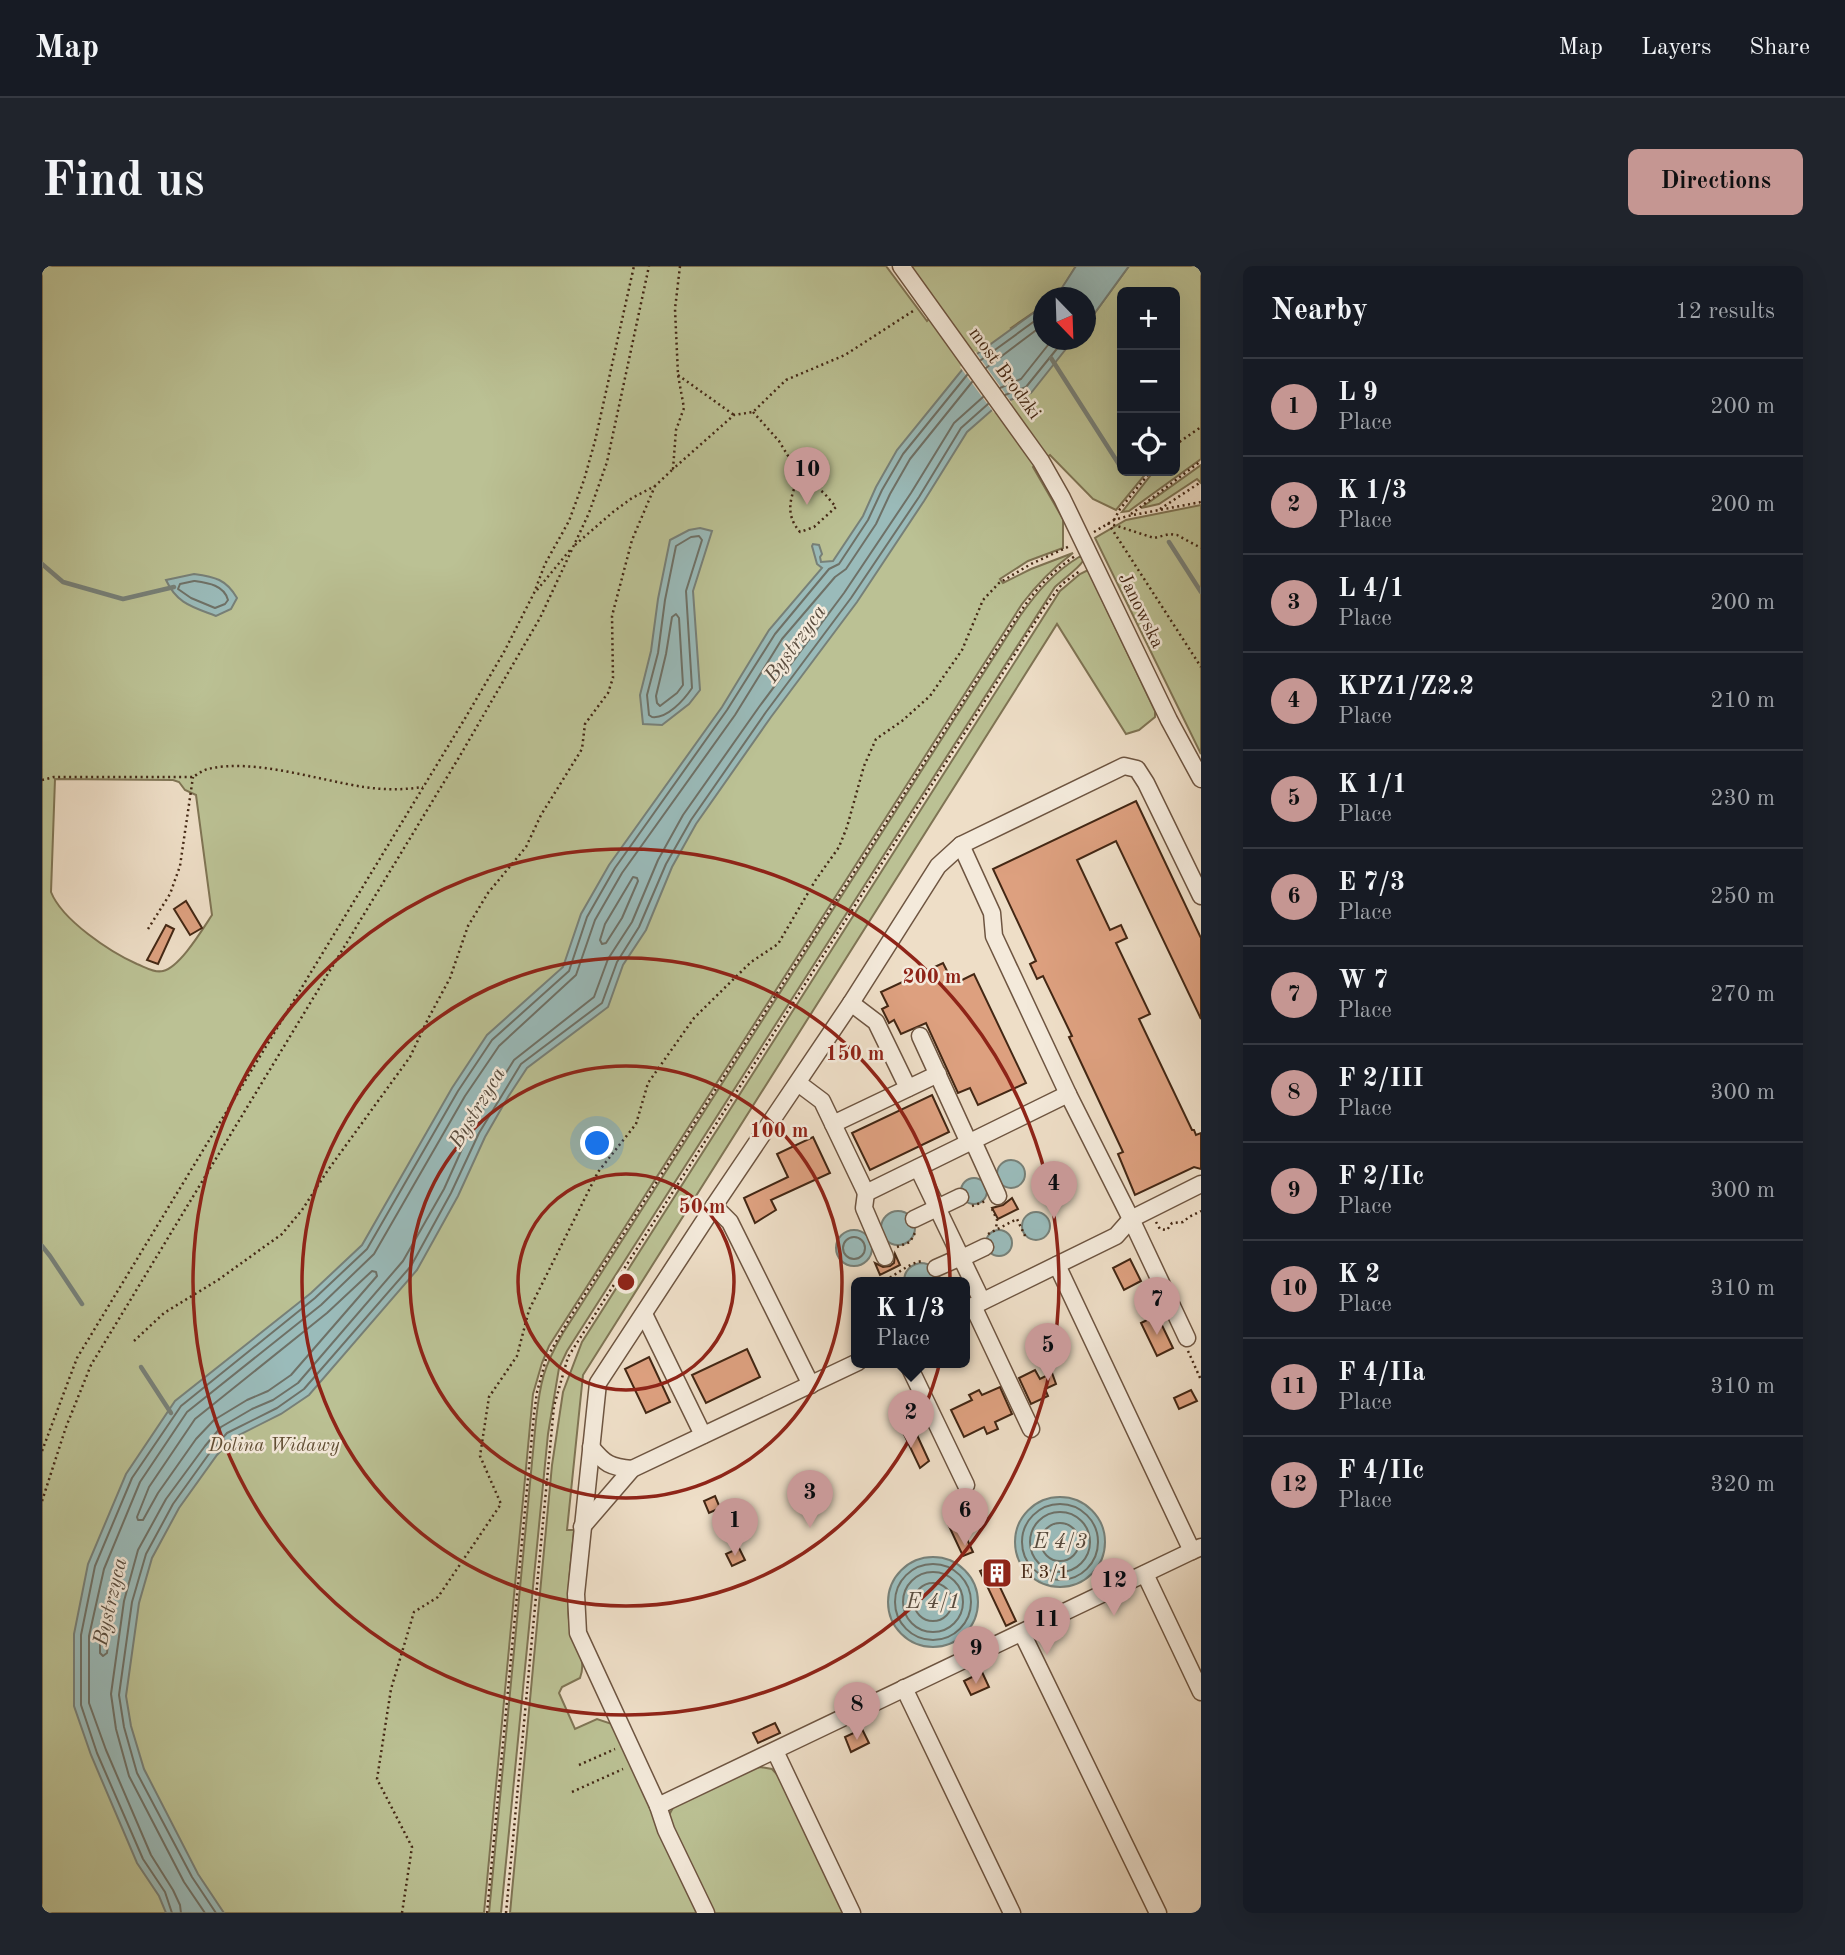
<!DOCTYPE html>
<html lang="en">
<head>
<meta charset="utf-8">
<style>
  body { margin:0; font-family:"Old Standard TT",serif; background:#20242c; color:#f1f3f6 }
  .controls { position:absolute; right:21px; top:21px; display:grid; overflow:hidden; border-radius:10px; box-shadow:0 7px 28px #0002 }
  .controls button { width:63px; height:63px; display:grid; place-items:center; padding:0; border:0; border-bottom:2px solid #363941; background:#171b24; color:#f1f3f6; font:35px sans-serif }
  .compass { position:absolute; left:991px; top:21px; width:63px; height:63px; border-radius:50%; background:#171b24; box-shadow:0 7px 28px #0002; rotate:157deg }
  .you { position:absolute; left:556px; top:878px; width:24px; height:24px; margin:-18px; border:5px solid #fff; border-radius:50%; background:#1a73e8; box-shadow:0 0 0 10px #1a73e833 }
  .badge { display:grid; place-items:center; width:46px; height:46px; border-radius:50%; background:#c59692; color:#111; font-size:23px; font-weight:700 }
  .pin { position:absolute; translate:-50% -58px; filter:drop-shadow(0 2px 4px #0008) }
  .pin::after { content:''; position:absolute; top:37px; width:24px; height:21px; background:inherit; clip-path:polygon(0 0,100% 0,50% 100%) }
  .popup { position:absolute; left:809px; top:1011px; width:119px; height:91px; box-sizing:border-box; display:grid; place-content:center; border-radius:10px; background:#171b24; filter:drop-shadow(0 2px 5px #0005); font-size:23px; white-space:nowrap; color:#9ea1a6 }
  .popup b { font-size:26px; color:#f1f3f6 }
  .popup::after { content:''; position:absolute; left:50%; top:100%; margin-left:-14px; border:14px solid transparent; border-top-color:#171b24 }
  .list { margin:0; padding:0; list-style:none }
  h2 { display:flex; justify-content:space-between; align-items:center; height:91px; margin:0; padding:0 28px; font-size:30px }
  h2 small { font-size:23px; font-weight:400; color:#9ea1a6 }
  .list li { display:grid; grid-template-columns:46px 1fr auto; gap:21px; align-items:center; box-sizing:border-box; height:98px; padding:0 28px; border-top:2px solid #363941 }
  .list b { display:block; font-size:26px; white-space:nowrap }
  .list p { margin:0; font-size:23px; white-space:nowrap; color:#9ea1a6 }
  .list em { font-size:23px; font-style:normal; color:#9ea1a6 }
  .icon { flex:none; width:38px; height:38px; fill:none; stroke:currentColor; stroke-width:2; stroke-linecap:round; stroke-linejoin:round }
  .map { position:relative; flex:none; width:1159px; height:1647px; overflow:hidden; border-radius:10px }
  header { display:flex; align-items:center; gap:42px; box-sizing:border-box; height:98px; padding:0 35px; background:#171b24; border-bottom:2px solid #363941 }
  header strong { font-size:33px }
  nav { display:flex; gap:38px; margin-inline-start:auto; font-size:24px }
  .intro { display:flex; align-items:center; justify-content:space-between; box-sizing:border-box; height:168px; padding:0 42px }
  h1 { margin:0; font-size:49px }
  .button { padding:18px 32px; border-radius:10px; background:#c59692; color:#111; font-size:24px; font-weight:700 }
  main { display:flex; gap:42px; padding:0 42px }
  aside { flex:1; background:#171b24; border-radius:10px; box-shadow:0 7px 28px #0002 }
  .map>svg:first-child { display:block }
  .green { fill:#bbc194; stroke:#7f7454; stroke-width:2; fill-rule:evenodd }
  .water { fill:#9abbba; stroke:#778078; stroke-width:2 }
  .pier { fill:#eedec7 }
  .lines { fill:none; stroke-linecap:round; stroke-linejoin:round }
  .shore { stroke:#6e7167; stroke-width:2 }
  .stream { stroke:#778078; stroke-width:4.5 }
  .building { fill:#dda07f; stroke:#432714; stroke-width:2 }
  .minor-casing { stroke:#6e5541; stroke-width:19 }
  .path { stroke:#432714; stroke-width:2.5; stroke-dasharray:2 3.5; stroke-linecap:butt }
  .minor { stroke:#f4eadb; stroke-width:16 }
  .ring { fill:none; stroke:#8f2418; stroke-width:3.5 }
  .labels { text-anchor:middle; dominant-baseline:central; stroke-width:5; stroke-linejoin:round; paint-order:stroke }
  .street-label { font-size:19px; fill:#432714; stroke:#f4eadb }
  .park-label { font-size:19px; font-style:italic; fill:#614e34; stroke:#f4eadb }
  .poi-label { font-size:19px; fill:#432714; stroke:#f4eadb; text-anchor:start }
  .water-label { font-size:21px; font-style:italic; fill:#594c3e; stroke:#f4eadb }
  .centre { fill:#8f2418; stroke:#f4eadb; stroke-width:3.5 }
  .ring-label { font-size:21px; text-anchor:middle; font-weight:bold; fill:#8f2418; stroke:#f4eadb; stroke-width:5; stroke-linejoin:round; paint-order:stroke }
</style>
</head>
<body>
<header>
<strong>Map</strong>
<nav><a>Map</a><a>Layers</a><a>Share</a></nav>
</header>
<div class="intro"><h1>Find us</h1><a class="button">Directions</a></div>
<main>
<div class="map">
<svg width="1159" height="1647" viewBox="0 0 1159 1647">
  <rect width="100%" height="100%" fill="#eedec7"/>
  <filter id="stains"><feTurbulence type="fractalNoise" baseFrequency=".00286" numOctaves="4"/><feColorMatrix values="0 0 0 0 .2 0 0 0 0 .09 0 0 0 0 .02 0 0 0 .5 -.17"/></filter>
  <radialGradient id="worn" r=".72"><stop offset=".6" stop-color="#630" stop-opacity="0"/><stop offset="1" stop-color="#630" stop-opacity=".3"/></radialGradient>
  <g class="green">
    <path d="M0,0H844L885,55L898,42L868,0H1034L1015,31L1001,32V40L969,62L1011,97L1031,74H1044V59L1087,0H1159V193L1087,245L1080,246L1112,205H1133V26H1080V205H1106L1074,244L1051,233L1008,189L991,201L1021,253V282L986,295L958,313L961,317L989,303L1031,287C1011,302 995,318 980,338L507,1080L500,1097L491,1128L442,1647H0ZM13,513L131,514L137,516L143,524L154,529L170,649C160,664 138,701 121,705C112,707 103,701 95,698C68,686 20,654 9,626Z"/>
    <path d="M1159,199V217L1155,213L1117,238L1099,242Z"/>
    <path d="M1159,239V488L1053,272L1084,254Z"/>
    <path d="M1037,291H1040L1041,295C1036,303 1020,314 1013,321L525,1085L517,1102L506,1168L459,1647H447L494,1154C498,1116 502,1100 521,1067L978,350C995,326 1012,306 1037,291Z"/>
    <path d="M1046,304L1113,445V451L1097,464L1084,468L1015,358L541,1109L525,1264H532C530,1291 522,1340 529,1365C534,1383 545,1393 538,1412L520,1421L517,1427L533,1463L555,1453L570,1458L659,1647H468L510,1199L521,1126L540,1076L1018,325L1038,308Z"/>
    <path d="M718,1501L730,1503L741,1515L804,1647H668L627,1561V1549L632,1540L709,1503Z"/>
  </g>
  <g class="water">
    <path d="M1034,0H1087L1044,59V32L1014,31Z"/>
    <path d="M1001,40V74H1031L989,127L968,134L950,144L925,166L882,235L815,336L729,451L654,558L630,601L604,664L581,699L566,741L485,802L466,831L443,871L416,930L375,1004L267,1129L239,1148L191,1172L175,1189L137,1242L110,1292L97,1337L84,1430L89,1460L102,1503L156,1608L182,1647H124L117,1630L95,1597L49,1489L32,1440V1368L46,1298L84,1208L133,1135L269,1027L320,979L410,822L445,769L521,701L539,648L567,599L680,441L727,364L780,302L775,298L770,280L771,278L777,279L780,288L778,291L779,296L791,295L821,250L834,221L855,184L920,104L935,88Z"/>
    <path d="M658,262L670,265L651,325L658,424L647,438L620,459L601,458L598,429L609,385L616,333L628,274L647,264Z"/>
    <path d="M152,308C173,311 184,313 195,332L189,343L174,350C151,341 135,338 124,314Z"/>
    <circle cx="969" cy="908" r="14"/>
    <circle cx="932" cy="925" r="13"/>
    <circle cx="856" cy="962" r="17"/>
    <circle cx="994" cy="960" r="14"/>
    <circle cx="812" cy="982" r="18"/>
    <circle cx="957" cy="977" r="13"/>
    <path d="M878,997C889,997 898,1004 898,1016H862C862,1005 868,999 878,997Z"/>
    <circle cx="1018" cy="1276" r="45"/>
    <circle cx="891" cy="1336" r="45"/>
  </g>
  <path class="pier" d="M933,85L970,137L952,147L918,101Z"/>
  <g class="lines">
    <g class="shore">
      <path d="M939,94L1001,49"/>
      <path d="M944,102L1001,59"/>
      <path d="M958,122L979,113L1010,74"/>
      <path d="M963,129L984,121L1022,74"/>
      <path d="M657,270L660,274L644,325L650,422C642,434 625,453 610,451L607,449L605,429L616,387L623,334L634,280L649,271Z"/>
      <path d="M152,315C166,317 182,319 186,334L183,338L173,342L149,332L136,323L138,318Z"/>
      <path d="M634,348L637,352L641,419L635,427L618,440L615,437L614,430L624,388L630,351Z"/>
      <path d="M591,611L595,612L596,615L580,652L564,677L560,678L558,674L563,658Z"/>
      <circle cx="812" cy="982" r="11"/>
      <path d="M330,1005L334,1006L335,1010L249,1109L226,1125L205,1134L172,1154L154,1173L116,1227L101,1254H96L95,1251L107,1221L153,1153L285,1047Z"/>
      <circle cx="1018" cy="1276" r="38"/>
      <circle cx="1018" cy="1276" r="30"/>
      <circle cx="1018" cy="1276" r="19"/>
      <circle cx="891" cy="1336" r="38"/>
      <circle cx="891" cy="1336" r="30"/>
      <circle cx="891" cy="1336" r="19"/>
      <path d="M66,1348L69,1352L65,1387L61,1390L58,1387V1371L62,1351Z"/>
      <path d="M130,1647L123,1626L101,1593L55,1487L39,1439V1369L53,1300L90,1212L139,1140L273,1032L325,983L416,825L450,774L527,705L545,651L573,602L685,444L733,368L787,303L797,298L826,254L840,224L861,188L925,109"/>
      <path d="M139,1647L138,1639L131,1624L109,1589L64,1484L47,1437V1370L62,1303L98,1216L145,1146L279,1039L332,988L423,830L457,780L534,709L553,654L580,607L693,449L740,373L793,311L804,303L834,258L848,228L868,193L930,116"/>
      <path d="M163,1647L142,1616L87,1510L74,1463L69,1428L82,1335L96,1284L124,1233L163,1180L179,1161L210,1143L231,1134L256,1117L361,995L402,923L429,863L472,794L552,731L566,693L590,656L616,594L641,549L717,441L802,327L869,227L912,157L941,131"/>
      <path d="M174,1647L150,1611L95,1507L82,1461L77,1429L90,1336L104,1288L131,1238L169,1185L185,1167L235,1142L262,1123L369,1000L409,927L437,867L479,798L560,737L575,696L597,661L624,598L649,554L724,446L809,332L877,231L919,162L946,138"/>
    </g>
    <g class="stream">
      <path d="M1009,92L1078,200"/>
      <path d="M1127,276L1159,326"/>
      <path d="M0,298L21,316L81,333L132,321"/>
      <path d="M0,980L8,990L40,1038"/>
      <path d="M99,1101L129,1147"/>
    </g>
  </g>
  <g class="building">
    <path d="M1094,535L1159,672V753L1074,575L1035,594L1068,664L1079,659L1085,672L1074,677L1108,748L1097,753L1150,864H1152L1154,869L1159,867V903L1152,901L1093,929L1076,888L1081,886L1027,771L1030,770L1001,710L995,713L988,698L994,695L951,603Z"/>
    <path d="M144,635L160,662L148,669L132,643Z"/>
    <path d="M124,659L132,663L116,698L105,694Z"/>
    <path d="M901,697L910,715L917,712L918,715L932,708L984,817L936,839L928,822L916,827L884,757L859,768L852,754L847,757L840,743L846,740L839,726Z"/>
    <path d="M890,829L907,866L828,904L810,867Z"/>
    <path d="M771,871L788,907L729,934L734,944L713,957L702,932L746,911L735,888Z"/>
    <path d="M970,932L976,943L956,953L950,942L961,939Z"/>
    <path d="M853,988L858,999L838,1009L833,997L841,1001L848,1000L852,997Z"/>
    <path d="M1088,993L1099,1015L1082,1024L1071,1002Z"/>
    <path d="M1115,1049L1131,1082L1115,1090L1099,1057Z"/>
    <path d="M705,1083L718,1111L664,1137L650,1109Z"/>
    <path d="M607,1091L628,1136L604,1147L583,1103Z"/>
    <path d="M993,1104L998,1113L1010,1107L1014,1118L1003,1123L1006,1130L989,1138L977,1112Z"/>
    <path d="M958,1121L970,1148L953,1156L956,1163L945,1168L942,1161L922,1171L909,1144L930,1134L927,1129L937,1124L940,1129Z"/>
    <path d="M1149,1124L1155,1135L1137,1143L1132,1132Z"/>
    <path d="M869,1156L887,1195L878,1202L859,1162Z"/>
    <path d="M673,1230L678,1242L667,1247L662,1235Z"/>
    <path d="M916,1254L931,1286L921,1290L906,1258Z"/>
    <path d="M697,1282L703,1294L690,1300L684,1288Z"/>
    <path d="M959,1296L966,1311L956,1317L974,1355L964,1360L938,1305Z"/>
    <path d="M940,1406L947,1421L929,1429L922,1415Z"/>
    <path d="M733,1457L738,1467L716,1477L711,1467Z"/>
    <path d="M820,1463L827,1477L809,1486L803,1471Z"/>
  </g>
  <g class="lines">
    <g class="minor-casing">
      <g id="minor">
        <path d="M859,0L999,195L1020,232L1127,454L1159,513"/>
        <path d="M919,579L950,647L952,670L1026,828"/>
        <path d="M809,737L834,756L866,822"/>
        <path d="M878,770L927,877"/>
        <path d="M756,817L780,835L824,927L1026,828L1089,953L1145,1072"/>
        <path d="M791,858L896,808"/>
        <path d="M931,875L956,930"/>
        <path d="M876,902L940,1035"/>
        <path d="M824,927L822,942L843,991"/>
        <path d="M672,940L688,956L769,1119"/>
        <path d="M872,953L918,931"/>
        <path d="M920,992L943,981"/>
        <path d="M1015,999L1150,1285L1159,1281"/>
        <path d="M894,1002L919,991"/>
        <path d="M931,1040L989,1163"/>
        <path d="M923,1044L1074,970L1089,953L1159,918"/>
        <path d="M602,1048L661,1169"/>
        <path d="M865,1096L924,1219"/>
        <path d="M549,1181C563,1198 568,1201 590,1203"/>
        <path d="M540,1261L590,1203L816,1096"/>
        <path d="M1103,1308L1159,1426"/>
        <path d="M980,1367L1116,1647"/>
        <path d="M862,1422L970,1647"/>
        <path d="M733,1485L810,1647"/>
        <path d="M616,1540L1150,1285"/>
        <path d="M664,1647L624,1564L616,1540L536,1367L534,1328L556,1117L672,940L809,737L896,600L919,579L1082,500L1095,503L1104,517L1159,630"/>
      </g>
    </g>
    <g class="path">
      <path d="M638,0L633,43L636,109L642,142L634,164L631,203L692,149L711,146L744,114L803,89L871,45"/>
      <path d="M636,109L692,149"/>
      <path d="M711,146L737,175L757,208C750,230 741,246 758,266L772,261L794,241L782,227L757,208"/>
      <path d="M1133,179L1159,161"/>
      <path d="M1118,243L1159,216"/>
      <path d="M1089,248L1159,195"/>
      <path d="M1072,254L1078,243L1109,205"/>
      <path d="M1066,257L1159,401"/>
      <path d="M1066,257L1112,272L1128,268L1135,269L1159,282"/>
      <path d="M1052,266L1072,254L1086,250L1159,236"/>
      <path d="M533,279L571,246L590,232L613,220L630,204"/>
      <path d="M495,324L528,284"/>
      <path d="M0,514L12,511H151C156,508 161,504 166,503C210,492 276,514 322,521C342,524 361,524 381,521"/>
      <path d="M106,663L128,628L138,600L151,511"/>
      <path d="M930,940L944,935"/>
      <path d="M950,943L955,954L954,963"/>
      <path d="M1114,956L1118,963L1125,964L1130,957L1141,956L1147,951L1159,945"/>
      <path d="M946,968L975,953L984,972"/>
      <path d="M855,981L868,976L873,967"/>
      <path d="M849,1016L847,1012C858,1006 868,997 880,995"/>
      <path d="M92,1075L122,1047L176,1014L240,968L260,944L286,904L368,791L386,753L408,712L426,660L446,627L484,581L499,549L540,483L543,458L566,427L571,412L570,350L590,274L613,220"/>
      <path d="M1146,1085L1159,1114"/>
      <path d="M0,1185L35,1092L422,454L462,386L492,327L503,298L527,255L542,214L553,175L592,0"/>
      <path d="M0,1235L24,1161L49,1099L416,493L498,352L547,247L565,196L607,0"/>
      <path d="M537,1499L573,1483"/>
      <path d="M530,1526L581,1503"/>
      <path d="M360,1647L370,1581L335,1513L349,1423L372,1346L396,1331L459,1238L438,1190L447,1131L475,1090L487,1044L556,906L594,858L606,817L652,752L709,696L736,678L773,615L797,581L805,561L822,500L834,473L860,455L888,430L920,384L941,334L957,317L989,298L1028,280"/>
      <path d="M445,1647L492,1148L495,1126L504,1093L529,1050L975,351C991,326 1008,307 1033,290"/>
      <path d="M464,1647L512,1140L526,1091L1004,339L1020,318L1039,304"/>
    </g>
    <use href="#minor" class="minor"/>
  </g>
  <g class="ring">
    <circle cx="584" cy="1016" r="108"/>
    <circle cx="584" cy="1016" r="216"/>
    <circle cx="584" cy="1016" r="324"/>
    <circle cx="584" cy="1016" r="433"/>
  </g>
  <defs>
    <g id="building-square" transform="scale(1.575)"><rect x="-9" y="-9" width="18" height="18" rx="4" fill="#8f2418" stroke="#f4eadb"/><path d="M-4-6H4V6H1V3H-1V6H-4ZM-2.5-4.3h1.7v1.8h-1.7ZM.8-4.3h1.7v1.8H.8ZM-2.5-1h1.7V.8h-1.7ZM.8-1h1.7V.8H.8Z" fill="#fff"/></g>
  </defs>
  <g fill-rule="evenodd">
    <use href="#building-square" x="955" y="1307"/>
  </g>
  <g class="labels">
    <g class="street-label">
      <text transform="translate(962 108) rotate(54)">most Brodzki</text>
      <text transform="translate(1098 345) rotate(64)">Janowska</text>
    </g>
    <g class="park-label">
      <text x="232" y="1180">Dolina Widawy</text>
    </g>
    <g class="poi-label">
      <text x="978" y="1307">E 3/1</text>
    </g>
    <g class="water-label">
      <text transform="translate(754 378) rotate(-54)">Bystrzyca</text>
      <text transform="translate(436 842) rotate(-59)">Bystrzyca</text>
      <text x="1018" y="1276">E 4/3</text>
      <text transform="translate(69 1336) rotate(-77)">Bystrzyca</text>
      <text x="891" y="1336">E 4/1</text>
    </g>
  </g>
  <circle cx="584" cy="1016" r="10" class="centre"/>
  <g class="ring-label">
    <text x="890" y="717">200 m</text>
    <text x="813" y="794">150 m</text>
    <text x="737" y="871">100 m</text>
    <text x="660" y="947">50 m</text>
  </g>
  <rect width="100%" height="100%" filter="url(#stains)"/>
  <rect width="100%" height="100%" fill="url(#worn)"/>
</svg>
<div class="controls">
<button>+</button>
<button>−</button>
<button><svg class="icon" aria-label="locate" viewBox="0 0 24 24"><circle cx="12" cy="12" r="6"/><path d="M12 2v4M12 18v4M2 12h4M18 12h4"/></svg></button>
</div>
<svg class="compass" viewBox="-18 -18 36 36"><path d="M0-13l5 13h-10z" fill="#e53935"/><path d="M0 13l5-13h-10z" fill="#9ea1a6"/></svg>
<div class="you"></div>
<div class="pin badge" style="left:693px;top:1290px">1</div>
<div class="pin badge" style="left:869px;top:1182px">2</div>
<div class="popup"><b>K 1/3</b>Place</div>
<div class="pin badge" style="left:768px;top:1262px">3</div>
<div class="pin badge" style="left:1012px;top:953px">4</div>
<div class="pin badge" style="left:1006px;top:1115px">5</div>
<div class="pin badge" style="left:923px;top:1280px">6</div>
<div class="pin badge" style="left:1115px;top:1069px">7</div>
<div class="pin badge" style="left:815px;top:1474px">8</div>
<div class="pin badge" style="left:934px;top:1418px">9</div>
<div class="pin badge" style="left:765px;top:239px">10</div>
<div class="pin badge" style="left:1005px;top:1389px">11</div>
<div class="pin badge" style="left:1072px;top:1350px">12</div>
</div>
<aside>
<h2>Nearby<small>12 results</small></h2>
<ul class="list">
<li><span class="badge">1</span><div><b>L 9</b><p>Place</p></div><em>200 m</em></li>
<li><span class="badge">2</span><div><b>K 1/3</b><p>Place</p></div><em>200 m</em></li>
<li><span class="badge">3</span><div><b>L 4/1</b><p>Place</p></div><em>200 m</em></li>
<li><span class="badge">4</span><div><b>KPZ1/Z2.2</b><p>Place</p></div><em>210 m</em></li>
<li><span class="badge">5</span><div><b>K 1/1</b><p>Place</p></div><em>230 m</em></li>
<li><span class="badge">6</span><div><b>E 7/3</b><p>Place</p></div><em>250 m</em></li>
<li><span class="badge">7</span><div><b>W 7</b><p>Place</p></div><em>270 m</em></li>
<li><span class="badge">8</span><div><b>F 2/III</b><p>Place</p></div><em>300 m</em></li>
<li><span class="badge">9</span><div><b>F 2/IIc</b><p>Place</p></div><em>300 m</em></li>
<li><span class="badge">10</span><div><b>K 2</b><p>Place</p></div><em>310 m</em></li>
<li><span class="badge">11</span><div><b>F 4/IIa</b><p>Place</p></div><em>310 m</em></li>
<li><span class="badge">12</span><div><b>F 4/IIc</b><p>Place</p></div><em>320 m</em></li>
</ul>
</aside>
</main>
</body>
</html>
